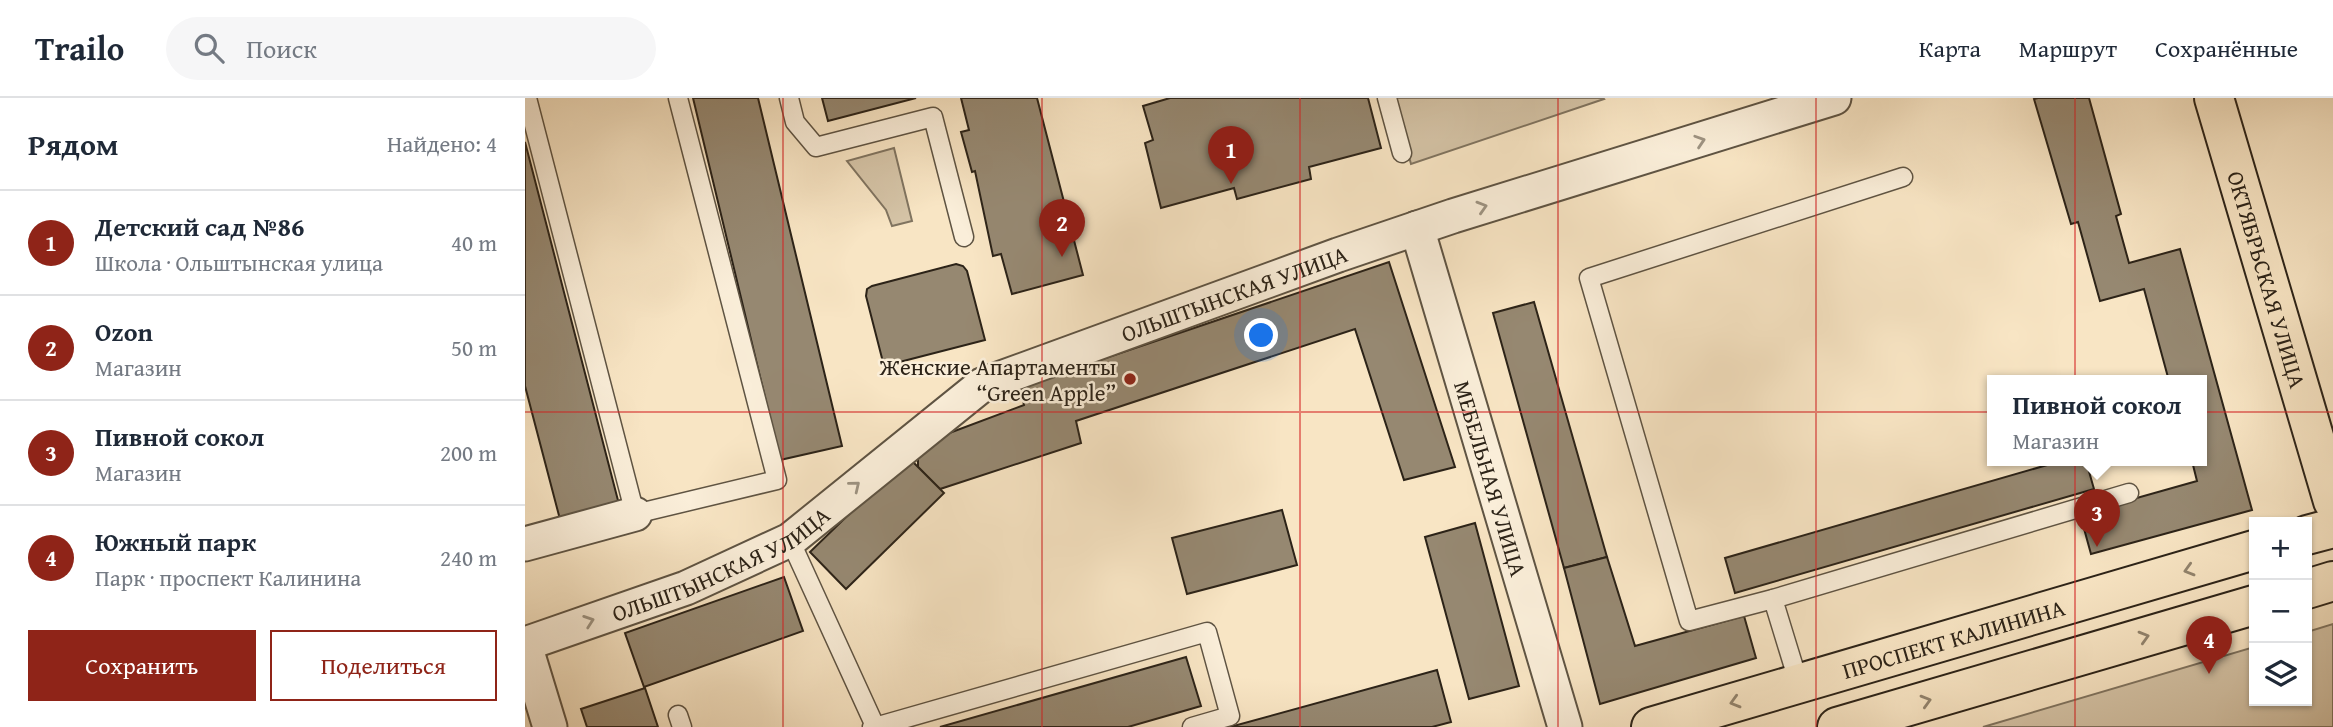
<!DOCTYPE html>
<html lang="ru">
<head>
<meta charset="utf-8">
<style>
  body { margin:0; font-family:"Gentium Book Plus",serif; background:#f6f6f7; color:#1f2937 }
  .controls { position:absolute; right:21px; bottom:21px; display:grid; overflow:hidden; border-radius:0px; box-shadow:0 2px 5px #0004 }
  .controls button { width:63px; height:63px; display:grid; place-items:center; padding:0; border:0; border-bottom:2px solid #e0e1e3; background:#fff; color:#1f2937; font:35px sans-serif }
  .you { position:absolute; left:737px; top:238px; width:24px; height:24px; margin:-18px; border:5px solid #fff; border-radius:50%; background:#1a73e8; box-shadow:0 0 0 10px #1a73e833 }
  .badge { display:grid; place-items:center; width:46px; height:46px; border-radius:50%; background:#8f2418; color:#fff; font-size:23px; font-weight:700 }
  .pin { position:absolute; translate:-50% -58px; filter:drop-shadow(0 2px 4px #0008) }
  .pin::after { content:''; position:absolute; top:37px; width:24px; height:21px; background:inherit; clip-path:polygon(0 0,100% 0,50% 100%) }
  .popup { position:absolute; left:1462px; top:277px; width:220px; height:91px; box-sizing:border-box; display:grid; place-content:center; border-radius:0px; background:#fff; filter:drop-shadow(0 2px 5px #0005); font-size:23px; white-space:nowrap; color:#747a83 }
  .popup b { font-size:26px; color:#1f2937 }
  .popup::after { content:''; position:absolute; left:50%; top:100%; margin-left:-14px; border:14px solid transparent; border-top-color:#fff }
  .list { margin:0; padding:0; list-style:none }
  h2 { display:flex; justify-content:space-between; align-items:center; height:91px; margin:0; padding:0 28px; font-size:30px }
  h2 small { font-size:23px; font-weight:400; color:#747a83 }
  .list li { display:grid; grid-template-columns:46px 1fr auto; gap:21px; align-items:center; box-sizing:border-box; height:105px; padding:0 28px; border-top:2px solid #e0e1e3 }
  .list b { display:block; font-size:26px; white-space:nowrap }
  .list p { margin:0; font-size:23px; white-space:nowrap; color:#747a83 }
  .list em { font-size:23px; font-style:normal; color:#747a83 }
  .actions { display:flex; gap:14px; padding:21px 28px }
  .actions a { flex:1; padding:16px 0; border:2px solid #8f2418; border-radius:0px; text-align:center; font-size:24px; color:#8f2418 }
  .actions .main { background:#8f2418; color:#fff }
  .icon { flex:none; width:38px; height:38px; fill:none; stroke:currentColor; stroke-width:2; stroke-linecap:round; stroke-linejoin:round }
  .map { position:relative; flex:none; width:1808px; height:629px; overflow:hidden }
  header { display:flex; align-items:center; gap:42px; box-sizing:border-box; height:98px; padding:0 35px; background:#fff; border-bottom:2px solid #e0e1e3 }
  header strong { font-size:33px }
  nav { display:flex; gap:38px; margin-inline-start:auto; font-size:24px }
  .search { width:490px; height:63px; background:#f6f6f7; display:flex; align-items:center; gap:18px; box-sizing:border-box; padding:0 24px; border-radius:38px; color:#747a83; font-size:26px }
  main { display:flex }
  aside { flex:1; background:#fff }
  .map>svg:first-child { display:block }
  .green { fill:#d5c4a7; stroke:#807460; stroke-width:2 }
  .building { fill:#968871; stroke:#2c2318; stroke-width:2 }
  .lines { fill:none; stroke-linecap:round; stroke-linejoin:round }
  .lane-casing { stroke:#5f5443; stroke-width:21 }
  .street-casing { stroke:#5f5443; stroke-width:37 }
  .primary-casing { stroke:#2c2318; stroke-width:42 }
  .lane { stroke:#faeed9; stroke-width:18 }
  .street { stroke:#faeed9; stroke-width:33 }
  .primary { stroke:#f8e5c4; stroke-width:38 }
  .oneway { stroke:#9d9382 }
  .oneway2 { stroke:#92846e }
  .grid { fill:none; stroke:#d62828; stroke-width:2; stroke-opacity:0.55 }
  .poi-dot { fill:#8f2418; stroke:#faeed9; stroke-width:2.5 }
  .labels { text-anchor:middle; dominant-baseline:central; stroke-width:5; stroke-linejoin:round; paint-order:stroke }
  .street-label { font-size:23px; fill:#2c2318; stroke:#faeed9 }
  .poi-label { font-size:23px; fill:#2c2318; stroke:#faeed9; text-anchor:end }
</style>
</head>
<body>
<header>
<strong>Trailo</strong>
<div class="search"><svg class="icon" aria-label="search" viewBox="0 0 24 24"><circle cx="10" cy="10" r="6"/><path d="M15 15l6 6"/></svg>Поиск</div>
<nav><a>Карта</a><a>Маршрут</a><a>Сохранённые</a></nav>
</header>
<main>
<aside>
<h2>Рядом<small>Найдено: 4</small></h2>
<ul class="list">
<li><span class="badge">1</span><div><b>Детский сад №86</b><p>Школа · Ольштынская улица</p></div><em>40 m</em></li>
<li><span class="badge">2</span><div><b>Ozon</b><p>Магазин</p></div><em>50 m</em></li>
<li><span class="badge">3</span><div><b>Пивной сокол</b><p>Магазин</p></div><em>200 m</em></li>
<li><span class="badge">4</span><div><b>Южный парк</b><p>Парк · проспект Калинина</p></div><em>240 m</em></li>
</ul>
<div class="actions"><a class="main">Сохранить</a><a>Поделиться</a></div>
</aside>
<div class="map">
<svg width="1808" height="629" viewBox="0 0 1808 629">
  <rect width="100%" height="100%" fill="#f8e5c4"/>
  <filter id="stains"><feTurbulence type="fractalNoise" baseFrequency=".00286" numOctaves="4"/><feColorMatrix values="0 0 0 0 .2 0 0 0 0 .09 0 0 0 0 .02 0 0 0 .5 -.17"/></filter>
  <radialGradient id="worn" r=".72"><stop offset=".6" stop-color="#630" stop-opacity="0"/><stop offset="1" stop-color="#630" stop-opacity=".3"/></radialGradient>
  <g class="green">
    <path d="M868,0H1078L1079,1L886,66Z"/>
    <path d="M369,50L387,123L367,128L361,112L322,63Z"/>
    <path d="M1808,526V629H1458L1729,549V603H1782V534Z"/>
  </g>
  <g class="building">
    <path d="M168,0H233L317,348L255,362Z"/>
    <path d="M297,0H391L303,23Z"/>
    <path d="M436,0H512L558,177L487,196L476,156L468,158L450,73L447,74L436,34L444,32Z"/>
    <path d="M645,0H843L856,50L784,69L786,81L712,101L709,90L636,110L620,45L628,42L618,8Z"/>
    <path d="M1513,0H1564L1596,116L1591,118L1604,165L1655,151L1727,412L1566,456L1555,416L1672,383L1667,363H1677V283H1644L1619,191L1575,203L1553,124L1546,126L1509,1Z"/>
    <path d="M0,44L96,414L37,429L0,288Z"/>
    <path d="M864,164L930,369L879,382L830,231L551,323L556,345L415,391L393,369V350L419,337L499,307L495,289Z"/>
    <path d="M431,166L438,168L442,173L460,242L359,268L341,198L342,191L347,188Z"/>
    <path d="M1009,204L1082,459L1039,470L968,215Z"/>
    <path d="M383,359L419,395L321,491L285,454Z"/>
    <path d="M1536,363H1561L1569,391L1210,495L1200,460Z"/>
    <path d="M757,412L772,467L662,496L647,440Z"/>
    <path d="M950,425L994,588L944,601L900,439Z"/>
    <path d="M1082,459L1110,548L1219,518L1231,560L1075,606L1039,470Z"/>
    <path d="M259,479L278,533L119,589L100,535Z"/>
    <path d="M661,559L676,608L603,629H415Z"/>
    <path d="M912,572L926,624L907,629H705Z"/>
    <path d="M120,590L133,629H62L56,611Z"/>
  </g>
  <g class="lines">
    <g class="lane-casing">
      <g id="lane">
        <path d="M2,0L110,416L252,382L153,0"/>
        <path d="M264,0L270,24L291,49L408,19L439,139"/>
        <path d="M862,0L877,55"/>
        <path d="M265,442L350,628L347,629"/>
        <path d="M1248,501L1164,523L1064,180L1378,79"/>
        <path d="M1274,586L1248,501L1604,395"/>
        <path d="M153,617L157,629"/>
        <path d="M350,629L682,534L705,618L667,629"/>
      </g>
    </g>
    <g class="street-casing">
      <g id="street">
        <path id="s1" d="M892,130L1040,629"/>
        <path d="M0,446L110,416"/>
        <path id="s2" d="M0,546L161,490L265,442L457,287L813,157L928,118L1309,0"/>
        <path d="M0,547L25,629"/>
      </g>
    </g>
    <g class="primary-casing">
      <g id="primary">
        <path id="s3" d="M1689,0L1808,403"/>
        <path d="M1782,437L1808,430"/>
        <path d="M1782,491L1808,483"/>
        <path id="s4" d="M1126,629L1729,452"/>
        <path d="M1312,629L1729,507"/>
      </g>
    </g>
    <use href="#lane" class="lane"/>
    <use href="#street" class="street"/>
    <use href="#primary" class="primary"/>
  </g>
  <defs><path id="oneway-chevron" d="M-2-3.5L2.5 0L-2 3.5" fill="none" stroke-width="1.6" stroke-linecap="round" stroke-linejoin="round" transform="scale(1.75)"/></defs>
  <g class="oneway">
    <use href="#oneway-chevron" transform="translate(1175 43) rotate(-18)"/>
    <use href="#oneway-chevron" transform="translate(957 109) rotate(-17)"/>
    <use href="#oneway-chevron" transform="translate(330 388) rotate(-39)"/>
    <use href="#oneway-chevron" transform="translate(64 523) rotate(-19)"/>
  </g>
  <g class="oneway2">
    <use href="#oneway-chevron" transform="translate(1664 472) rotate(164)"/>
    <use href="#oneway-chevron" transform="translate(1619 539) rotate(-16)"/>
    <use href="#oneway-chevron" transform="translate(1401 603) rotate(-16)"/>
    <use href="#oneway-chevron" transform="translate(1210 604) rotate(164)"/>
  </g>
  <path class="grid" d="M258,0V629M517,0V629M775,0V629M1033,0V629M1291,0V629M1550,0V629M0,314H1808"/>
  <circle class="poi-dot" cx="605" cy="281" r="7"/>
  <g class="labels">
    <g class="street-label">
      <text stroke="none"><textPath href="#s3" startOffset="189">ОКТЯБРЬСКАЯ УЛИЦА</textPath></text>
      <text stroke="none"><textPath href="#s2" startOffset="800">ОЛЬШТЫНСКАЯ УЛИЦА</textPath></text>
      <text stroke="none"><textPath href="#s1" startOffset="261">МЕБЕЛЬНАЯ УЛИЦА</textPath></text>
      <text stroke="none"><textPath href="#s2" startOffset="212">ОЛЬШТЫНСКАЯ УЛИЦА</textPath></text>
      <text stroke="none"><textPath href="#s4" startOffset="315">ПРОСПЕКТ КАЛИНИНА</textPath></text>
    </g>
    <g class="poi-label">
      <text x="591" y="268">Женские Апартаменты<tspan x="591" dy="26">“Green Apple”</tspan></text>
    </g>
  </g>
  <rect width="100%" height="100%" filter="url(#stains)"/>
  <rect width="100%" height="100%" fill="url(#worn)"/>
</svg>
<div class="controls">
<button>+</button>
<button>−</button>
<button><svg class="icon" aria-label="layers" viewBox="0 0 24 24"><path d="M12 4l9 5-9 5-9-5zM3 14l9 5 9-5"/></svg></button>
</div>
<div class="you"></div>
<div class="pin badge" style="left:706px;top:86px">1</div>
<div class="pin badge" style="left:537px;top:159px">2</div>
<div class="pin badge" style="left:1572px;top:449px">3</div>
<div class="popup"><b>Пивной сокол</b>Магазин</div>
<div class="pin badge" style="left:1684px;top:576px">4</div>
</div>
</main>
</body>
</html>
